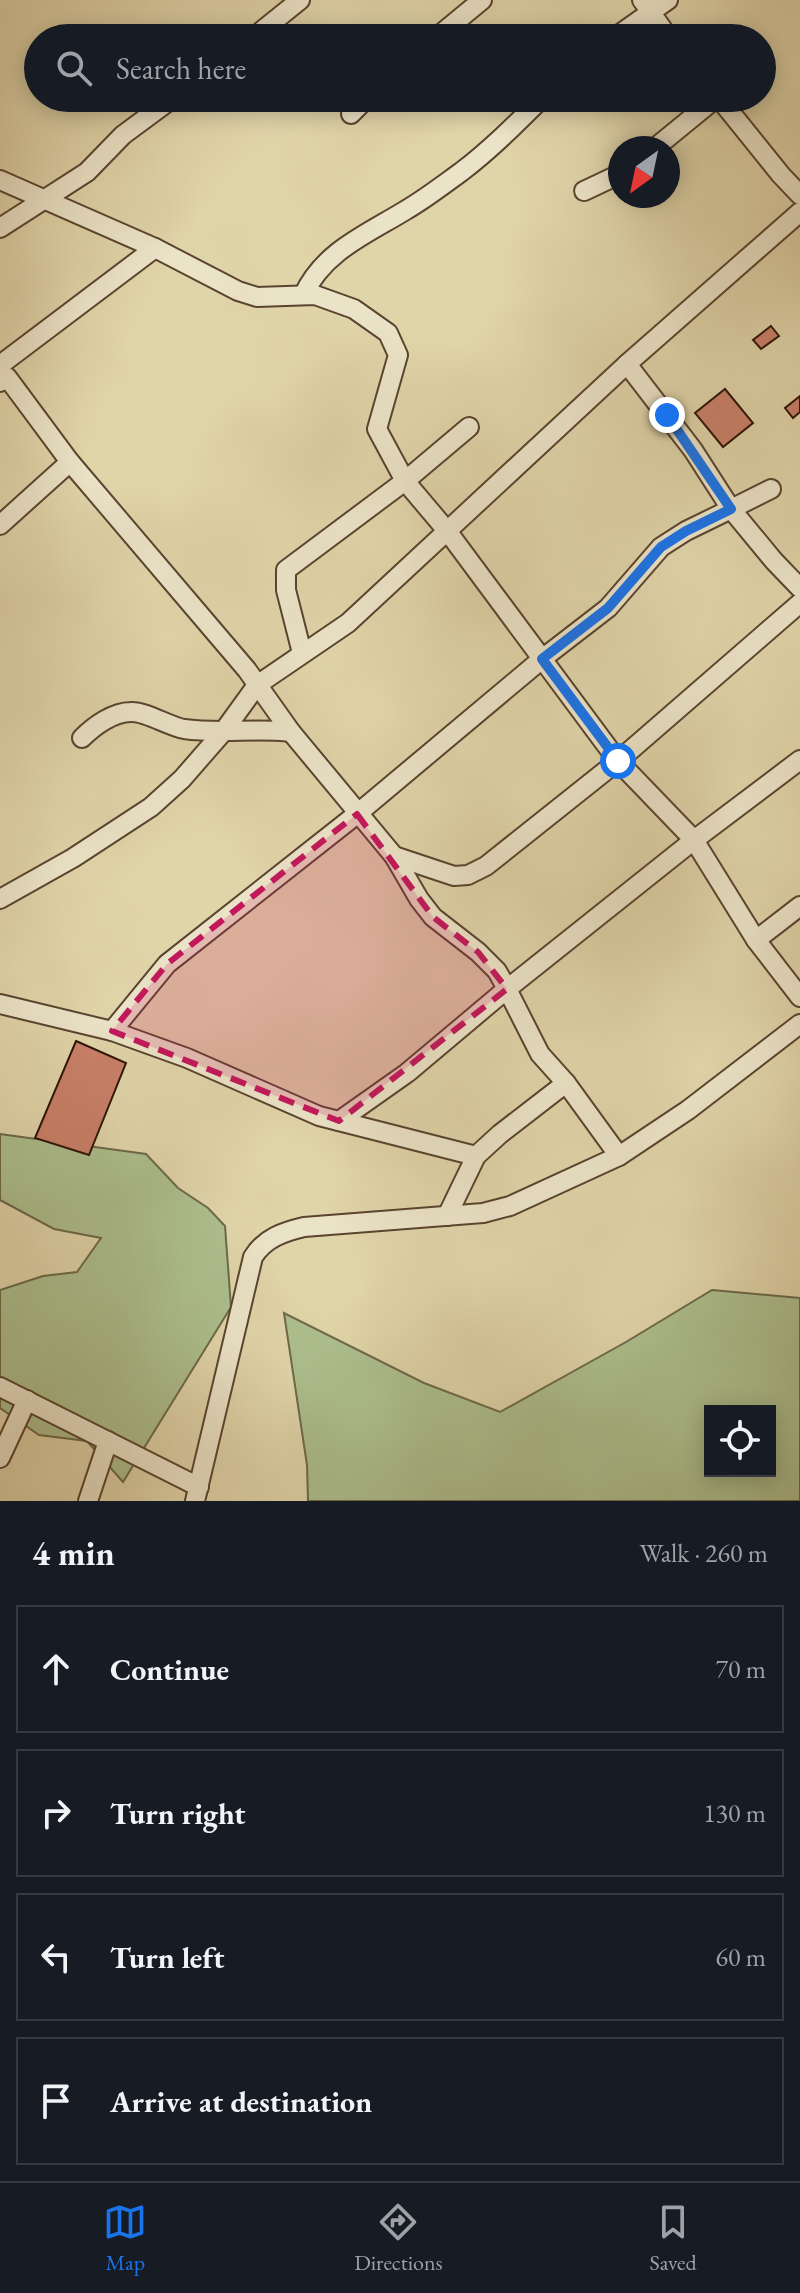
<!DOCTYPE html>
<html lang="en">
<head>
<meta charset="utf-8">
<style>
  body { margin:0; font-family:"EB Garamond",serif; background:#242831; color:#f1f3f6 }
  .controls { position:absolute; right:24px; bottom:24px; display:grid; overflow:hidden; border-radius:0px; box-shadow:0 4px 20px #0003 }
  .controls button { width:72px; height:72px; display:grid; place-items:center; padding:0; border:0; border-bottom:2px solid #363941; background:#171b24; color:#f1f3f6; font:40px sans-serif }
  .compass { position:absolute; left:608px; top:136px; width:72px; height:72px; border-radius:50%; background:#171b24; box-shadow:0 4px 20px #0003; rotate:213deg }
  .stop { position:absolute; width:24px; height:24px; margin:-18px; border:6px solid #1a73e8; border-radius:50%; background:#fff }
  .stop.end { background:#1a73e8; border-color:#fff; box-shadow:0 2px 8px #0008 }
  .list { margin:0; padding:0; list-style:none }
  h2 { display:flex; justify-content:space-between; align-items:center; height:104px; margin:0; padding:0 32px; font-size:34px }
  h2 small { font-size:26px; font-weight:400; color:#9ea1a6 }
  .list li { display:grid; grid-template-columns:52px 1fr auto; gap:24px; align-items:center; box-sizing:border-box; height:128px; margin:0 16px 16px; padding:0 16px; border:2px solid #363941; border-radius:0px }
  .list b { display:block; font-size:30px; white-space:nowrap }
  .list em { font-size:26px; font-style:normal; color:#9ea1a6 }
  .icon { flex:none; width:44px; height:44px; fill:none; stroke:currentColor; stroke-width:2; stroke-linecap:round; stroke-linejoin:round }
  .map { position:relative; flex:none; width:800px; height:1501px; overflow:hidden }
  .search { position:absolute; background:#171b24; box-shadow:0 4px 20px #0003; left:24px; right:24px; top:24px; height:88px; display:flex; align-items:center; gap:20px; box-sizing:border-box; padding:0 28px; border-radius:44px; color:#9ea1a6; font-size:30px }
  .sheet { height:680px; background:#171b24 }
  nav { display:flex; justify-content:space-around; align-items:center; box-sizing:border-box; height:112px; border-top:2px solid #363941; background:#171b24; font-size:22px; color:#9ea1a6 }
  nav a { display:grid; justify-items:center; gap:4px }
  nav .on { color:#1a73e8 }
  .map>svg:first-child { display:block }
  .green { fill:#acbe8d; stroke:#6c694a; stroke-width:2; fill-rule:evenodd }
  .building { fill:#c98069; stroke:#2d1406; stroke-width:2 }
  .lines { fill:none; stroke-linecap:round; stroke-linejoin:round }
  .minor-casing { stroke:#5a442f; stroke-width:22 }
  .minor { stroke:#ebe3c7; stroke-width:18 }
  .route { stroke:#1a73e8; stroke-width:10 }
  .marked { fill:#c2185b; fill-opacity:0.2; stroke:#c2185b; stroke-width:6; stroke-dasharray:16 10; stroke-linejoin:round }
</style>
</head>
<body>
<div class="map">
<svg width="800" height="1501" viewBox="0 0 800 1501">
  <rect width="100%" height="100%" fill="#e0d4a9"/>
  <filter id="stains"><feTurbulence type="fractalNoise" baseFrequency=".0025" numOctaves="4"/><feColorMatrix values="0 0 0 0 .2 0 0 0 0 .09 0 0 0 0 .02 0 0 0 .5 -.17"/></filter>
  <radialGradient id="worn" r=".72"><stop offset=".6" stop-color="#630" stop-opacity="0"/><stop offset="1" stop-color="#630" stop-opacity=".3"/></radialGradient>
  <g class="green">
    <path d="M0,1134L146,1154L178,1188L208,1208L225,1226L231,1307L123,1482L87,1441L39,1435L0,1408V1290L43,1276L77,1272L101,1238L54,1229L0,1200Z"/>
    <path d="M712,1290L800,1298V1501H308L307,1465L284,1313L424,1383L500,1412L626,1342ZM770,1411V1471H710V1411Z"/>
  </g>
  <g class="building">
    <path d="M771,326L779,336L761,349L753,340Z"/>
    <path d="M725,389L753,423L723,447L695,413Z"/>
    <path d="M800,396V412L793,418L785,408Z"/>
    <path d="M76,1041L126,1063L89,1155L35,1138Z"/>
  </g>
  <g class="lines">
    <g class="minor-casing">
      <g id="minor">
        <path d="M642,0L669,38"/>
        <path d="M253,38L300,0"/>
        <path d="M436,38L482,0"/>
        <path d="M614,38L668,0"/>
        <path d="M719,98L781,175L800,195"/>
        <path d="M351,114L367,98"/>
        <path d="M655,148L716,98"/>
        <path d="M0,180L155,248L238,291L257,297L315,295L354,309L388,333L398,355L377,429L405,481L286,570V590L302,653"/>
        <path d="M584,191L620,174"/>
        <path d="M0,228L87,172L123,135L173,98"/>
        <path d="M304,294C324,251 367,234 406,210C425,199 443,185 461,172C490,150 516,124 542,98"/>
        <path d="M0,365L155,248"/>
        <path d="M0,382L7,377L70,462L247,670L291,732L394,856L419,899L433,917L478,952L497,971L507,989L694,840L800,760"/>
        <path d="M469,427L405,481L448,532L618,761L694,840L756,940L800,997"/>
        <path d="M771,489L731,509L774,561L800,588"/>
        <path d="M0,525L70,462"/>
        <path d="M82,738C94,726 113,712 131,712C145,711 168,726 184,729C220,734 255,728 291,732"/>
        <path d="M394,856L454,876L468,875L486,866L618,761L800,603"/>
        <path d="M0,899L73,858L151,807L182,779L223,732L257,685L348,623L627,364L800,212"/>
        <path d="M756,940L800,906"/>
        <path d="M0,1004L112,1031L187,1058L319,1116L476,1156"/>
        <path d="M112,1031L167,964L357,814L542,659L608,608L661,547L686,531L731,509L693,450L627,364"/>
        <path d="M339,1121L407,1073L507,989L540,1054L566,1083L619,1156"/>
        <path d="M447,1216L476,1156L500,1134L566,1083"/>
        <path d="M0,1387L199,1487"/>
        <path d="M0,1458L27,1400"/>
        <path d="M88,1501L108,1441"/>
        <path d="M195,1501L253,1257C265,1238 283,1232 304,1227L483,1213L510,1206L619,1156L688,1110L800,1024"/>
      </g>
    </g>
    <use href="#minor" class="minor"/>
  </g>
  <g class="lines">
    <path class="route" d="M618,761L542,659L608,608L661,547L686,531L731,509L667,415"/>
  </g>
  <path class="marked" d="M357,814L433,917L478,952L507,989L339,1121L112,1031L167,964Z"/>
  <rect width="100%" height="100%" filter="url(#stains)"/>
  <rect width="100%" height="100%" fill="url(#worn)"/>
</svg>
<div class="controls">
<button><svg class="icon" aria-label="locate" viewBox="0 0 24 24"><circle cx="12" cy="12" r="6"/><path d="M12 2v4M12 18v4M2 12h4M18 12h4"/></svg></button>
</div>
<svg class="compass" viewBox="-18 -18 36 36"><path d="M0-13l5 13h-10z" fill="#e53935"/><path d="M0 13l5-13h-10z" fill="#9ea1a6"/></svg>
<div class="stop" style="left:618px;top:761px"></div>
<div class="stop end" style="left:667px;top:415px"></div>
<div class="search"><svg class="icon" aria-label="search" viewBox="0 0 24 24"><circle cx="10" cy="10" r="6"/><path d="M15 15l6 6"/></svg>Search here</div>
</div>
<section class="sheet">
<h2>4 min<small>Walk · 260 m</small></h2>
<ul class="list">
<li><svg class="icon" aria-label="ahead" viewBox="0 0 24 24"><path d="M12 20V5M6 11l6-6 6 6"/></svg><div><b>Continue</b></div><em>70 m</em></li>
<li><svg class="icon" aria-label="right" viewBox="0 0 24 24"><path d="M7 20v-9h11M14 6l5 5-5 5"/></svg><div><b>Turn right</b></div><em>130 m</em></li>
<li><svg class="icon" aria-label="left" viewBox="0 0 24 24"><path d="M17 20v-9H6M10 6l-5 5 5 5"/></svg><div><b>Turn left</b></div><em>60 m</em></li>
<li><svg class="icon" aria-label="arrive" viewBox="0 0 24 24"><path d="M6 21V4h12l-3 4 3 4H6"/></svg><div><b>Arrive at destination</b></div></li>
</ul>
</section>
<nav>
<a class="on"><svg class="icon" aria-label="map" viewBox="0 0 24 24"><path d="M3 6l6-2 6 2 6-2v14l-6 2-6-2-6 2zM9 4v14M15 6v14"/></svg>Map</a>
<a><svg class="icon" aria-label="directions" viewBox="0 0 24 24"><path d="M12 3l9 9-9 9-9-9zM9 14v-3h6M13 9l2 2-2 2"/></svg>Directions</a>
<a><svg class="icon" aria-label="saved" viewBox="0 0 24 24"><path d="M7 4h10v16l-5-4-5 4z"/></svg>Saved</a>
</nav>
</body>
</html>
